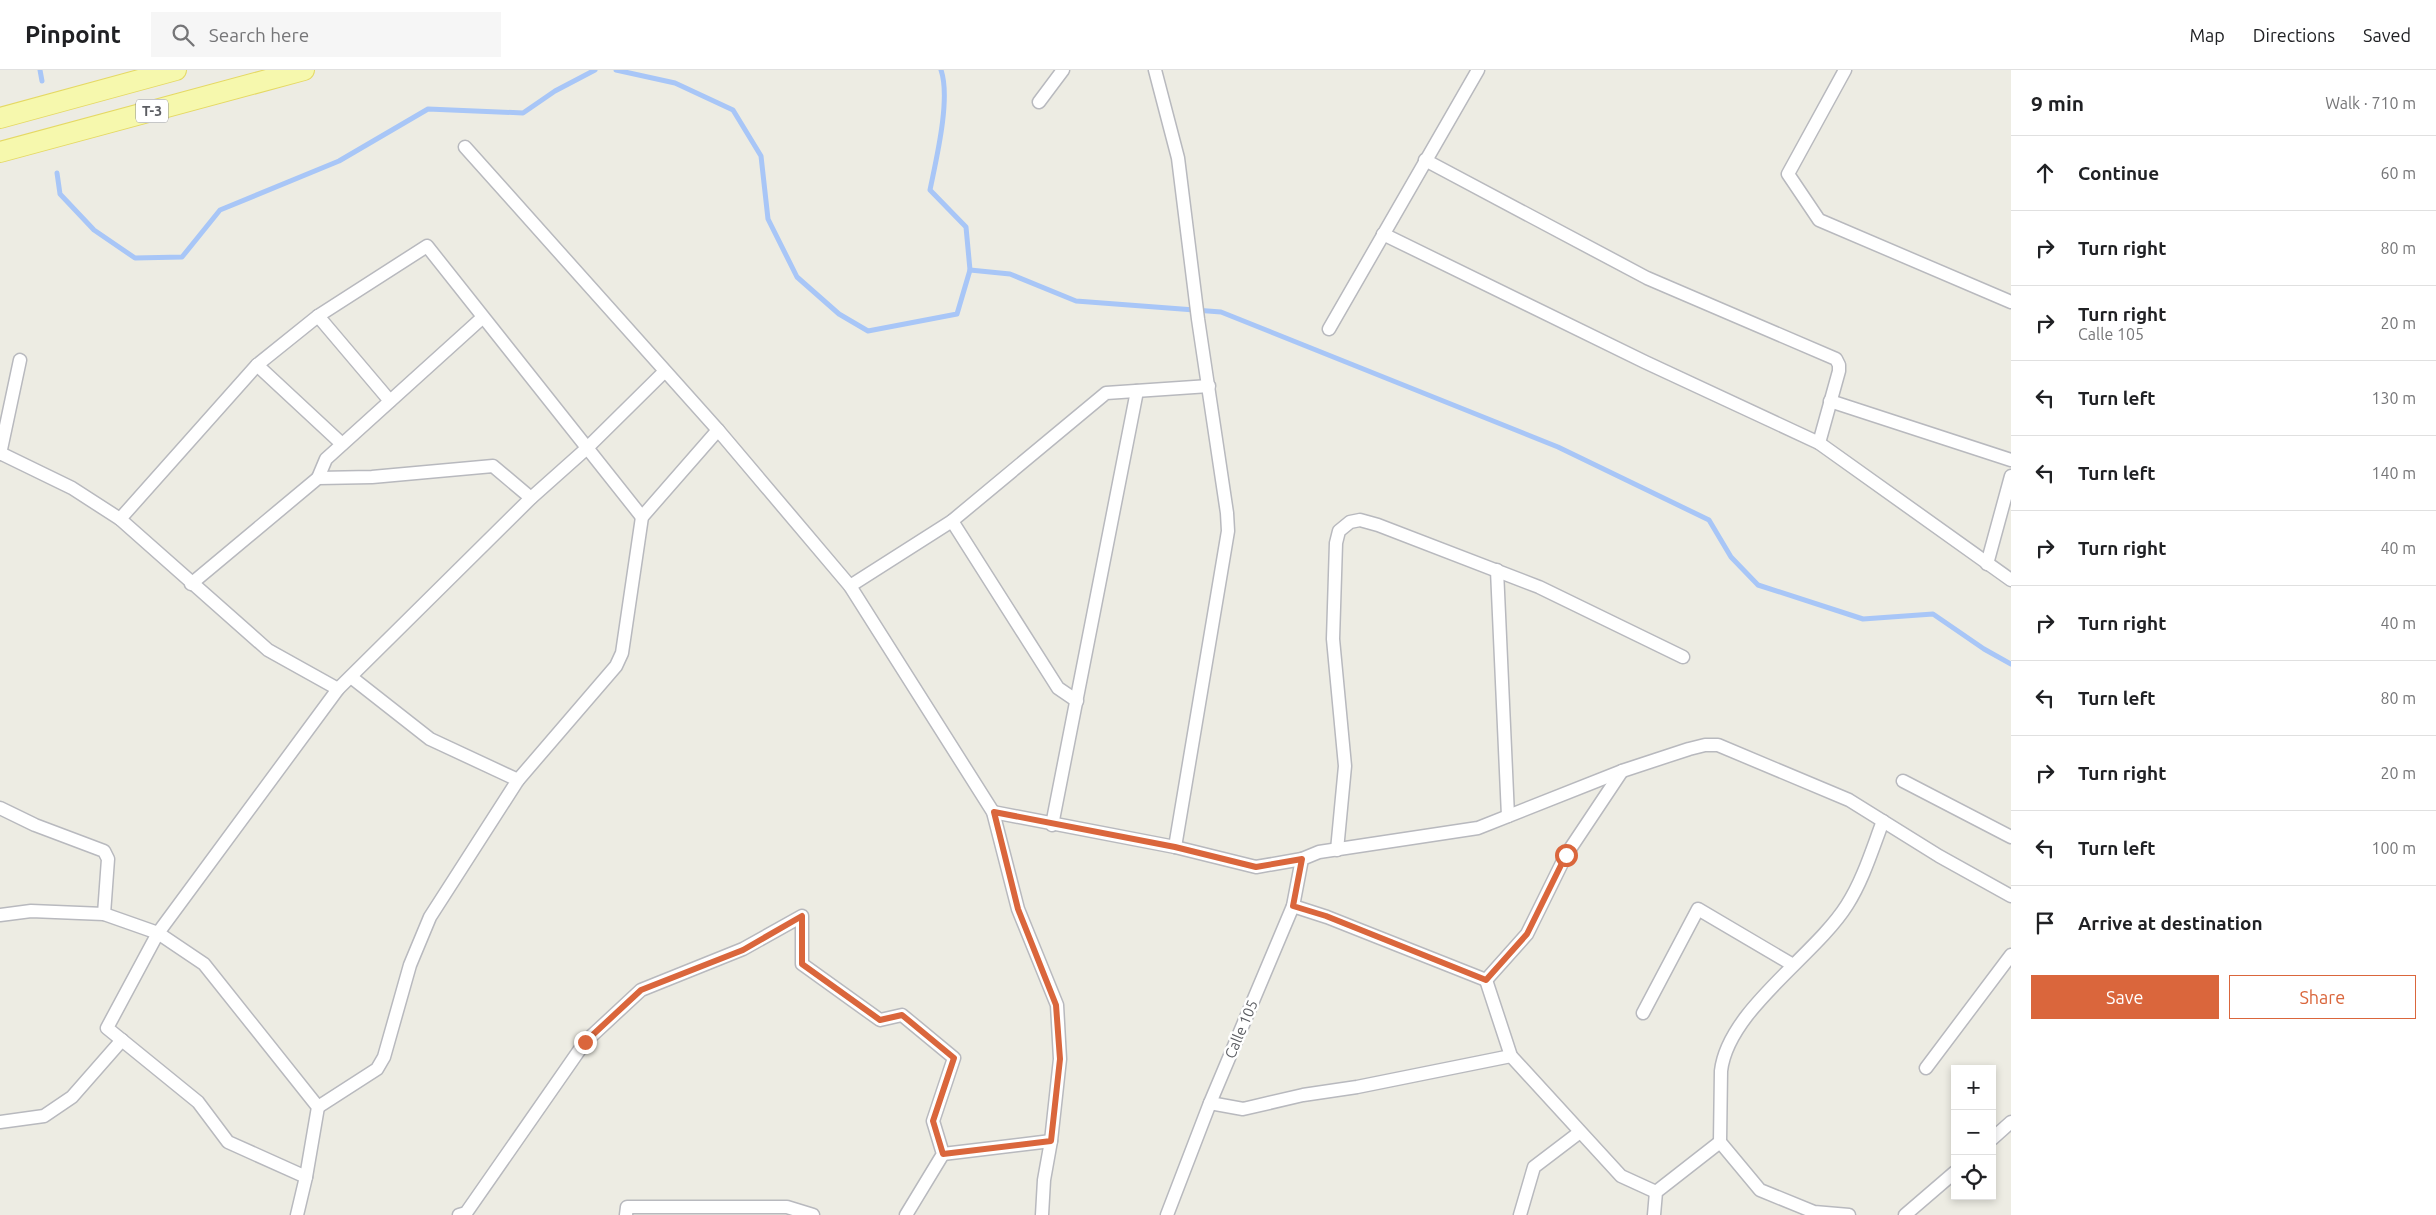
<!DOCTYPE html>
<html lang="en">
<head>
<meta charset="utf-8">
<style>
  body { margin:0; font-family:Ubuntu,sans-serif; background:#f6f6f6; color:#202124 }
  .controls { position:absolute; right:15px; bottom:15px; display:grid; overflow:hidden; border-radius:0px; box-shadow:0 2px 8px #0003 }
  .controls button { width:45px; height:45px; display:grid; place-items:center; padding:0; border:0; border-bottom:1px solid #e0e0e0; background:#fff; color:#202124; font:25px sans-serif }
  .stop { position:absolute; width:15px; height:15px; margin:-11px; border:4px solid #da663c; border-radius:50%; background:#fff }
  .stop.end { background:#da663c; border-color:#fff; box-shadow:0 1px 5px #0008 }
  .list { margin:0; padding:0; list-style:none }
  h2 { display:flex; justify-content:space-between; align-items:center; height:65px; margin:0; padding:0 20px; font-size:21px }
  h2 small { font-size:16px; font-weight:400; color:#757577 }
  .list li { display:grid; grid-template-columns:32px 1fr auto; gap:15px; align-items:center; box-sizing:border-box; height:75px; padding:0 20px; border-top:1px solid #e0e0e0 }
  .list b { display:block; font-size:19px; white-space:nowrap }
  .list p { margin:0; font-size:16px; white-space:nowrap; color:#757577 }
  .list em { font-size:16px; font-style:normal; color:#757577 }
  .actions { display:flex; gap:10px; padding:15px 20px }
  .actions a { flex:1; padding:11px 0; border:1px solid #da663c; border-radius:0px; text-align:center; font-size:18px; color:#da663c }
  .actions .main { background:#da663c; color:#fff }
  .icon { flex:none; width:28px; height:28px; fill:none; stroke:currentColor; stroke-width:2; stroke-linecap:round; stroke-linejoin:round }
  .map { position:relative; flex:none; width:2011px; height:1145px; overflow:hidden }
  header { display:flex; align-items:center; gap:30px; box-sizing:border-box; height:70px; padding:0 25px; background:#fff; border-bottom:1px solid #e0e0e0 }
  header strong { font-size:24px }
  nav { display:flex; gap:28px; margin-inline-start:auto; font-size:18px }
  .search { width:350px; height:45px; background:#f6f6f6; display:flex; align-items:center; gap:12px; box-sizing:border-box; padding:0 18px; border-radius:0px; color:#757577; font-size:19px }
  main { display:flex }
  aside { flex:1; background:#fff }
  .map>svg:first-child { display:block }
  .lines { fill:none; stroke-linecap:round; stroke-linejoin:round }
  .stream { stroke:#a8c6f7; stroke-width:5 }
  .street-casing { stroke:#b8b9be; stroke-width:15 }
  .primary-casing { stroke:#e5d964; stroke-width:22 }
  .street { stroke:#fff; stroke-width:12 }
  .primary { stroke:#f6f8ad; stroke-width:20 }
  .route { stroke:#da663c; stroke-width:6 }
  .labels { text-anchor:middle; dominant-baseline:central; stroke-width:5; stroke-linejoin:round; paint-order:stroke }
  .shield { fill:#fff; stroke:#8c8e91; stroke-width:1 }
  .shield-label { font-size:14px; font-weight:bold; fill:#5b5d62 }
  .street-label { font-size:15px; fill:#5b5d62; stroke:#fff }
</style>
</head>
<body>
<header>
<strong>Pinpoint</strong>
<div class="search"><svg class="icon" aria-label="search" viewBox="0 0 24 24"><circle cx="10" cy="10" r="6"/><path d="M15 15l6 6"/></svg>Search here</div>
<nav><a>Map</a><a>Directions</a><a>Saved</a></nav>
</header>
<main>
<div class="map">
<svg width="2011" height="1145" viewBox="0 0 2011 1145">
  <rect width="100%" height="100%" fill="#edece3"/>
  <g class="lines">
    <g class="stream">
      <path d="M40,0L42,11"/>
      <path d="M616,0L675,13L733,40L761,86L768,149L797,207L839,244L868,261L957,244L970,200L1010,204L1076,231L1221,242L1558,377L1709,450L1731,487L1758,515L1863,549L1933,544L1984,579L2011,594"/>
      <path d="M941,0C951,29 936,90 930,120L966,157L970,200"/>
      <path d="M57,103L60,124L94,160L135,188L182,187L220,140L339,91L428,39L523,43L555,21L595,0"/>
    </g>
    <g class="street-casing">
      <g id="street">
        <path d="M1155,0L1178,88L1198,249L1227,443L1228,461L1175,777"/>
        <path d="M1845,0L1788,104L1819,150L2011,232"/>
        <path d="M1039,32L1063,0"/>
        <path d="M465,77L718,360L850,516L993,742L1018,839L1057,935L1060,989L1051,1071L1044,1110L1042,1145"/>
        <path d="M1425,90L1647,208L1836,289L1839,295V301L1819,373"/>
        <path d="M1383,164L1645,292L1819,373L2011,510"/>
        <path d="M318,246L390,331"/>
        <path d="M1329,259L1478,0"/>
        <path d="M257,295L342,374"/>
        <path d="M1830,331L2011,390"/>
        <path d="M0,383L72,418L120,449L268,580L338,619"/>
        <path d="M0,384L20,290"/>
        <path d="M318,408L326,389L482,248"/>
        <path d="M120,449L257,295L318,246L427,176L642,447"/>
        <path d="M952,451L1058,618L1077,631"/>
        <path d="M1987,494L2011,406"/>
        <path d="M1497,500L1508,746"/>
        <path d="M191,514L318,408L372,407L493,396L531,428"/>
        <path d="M850,516L952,451L1106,323L1209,316"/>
        <path d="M351,607L430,669L518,710"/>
        <path d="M1903,711L2011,767"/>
        <path d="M0,738L35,755L104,781L108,789L104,844"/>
        <path d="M993,742L1175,777L1256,797L1302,789"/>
        <path d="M1052,755L1137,321"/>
        <path d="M1337,780L1345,696L1333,569L1336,473L1339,461L1350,452L1360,450L1378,455L1539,517L1683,587"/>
        <path d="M1293,836L1327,847L1486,910L1527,864L1566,785L1622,701"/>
        <path d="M0,845L31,841L104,844L158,863L204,894L318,1037L306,1107L297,1145"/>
        <path d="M1486,910L1511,986L1621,1106L1656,1122"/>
        <path d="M1643,943L1698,839L1793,895"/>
        <path d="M1926,998L2011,885"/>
        <path d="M1210,1033L1243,1039L1303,1025L1357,1017L1511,986"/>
        <path d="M318,1037L377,999L384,987L410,895L430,847L518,710L616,596L622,583L642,447L718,360"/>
        <path d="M0,1052L44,1046L72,1027L122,970"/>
        <path d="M1992,1069L2011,1052"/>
        <path d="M943,1084L1051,1071"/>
        <path d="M306,1107L228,1072L198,1032L107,958L158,863L338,619L531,428L586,379L664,302"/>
        <path d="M459,1145L466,1143L585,972L641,920L743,879L802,846V894L880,950L902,945L954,988L933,1051L943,1084L906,1145"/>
        <path d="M626,1145L627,1137H787L813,1145"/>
        <path d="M1167,1145L1210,1033L1293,836L1302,789L1319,782L1478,758L1622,701L1689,679L1705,675H1718L1849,730L1939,786L2011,826"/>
        <path d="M1520,1145L1534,1097L1580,1062"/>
        <path d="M1654,1145L1656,1122L1720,1072"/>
        <path d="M1849,1145L1814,1142L1760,1120L1720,1072L1721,1001C1728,940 1815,886 1847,835C1863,810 1872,780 1883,751"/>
        <path d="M1905,1145L1955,1102"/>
      </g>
    </g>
    <g class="primary-casing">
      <g id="primary">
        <path d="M0,48L176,0"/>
        <path d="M0,82L304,0"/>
      </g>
    </g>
    <use href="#street" class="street"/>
    <use href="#primary" class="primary"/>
  </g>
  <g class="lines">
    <path class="route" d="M585,972L641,920L743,880L802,846V894L880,950L902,945L954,988L933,1051L943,1084L1051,1071L1060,989L1056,935L1018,839L994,742L1175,777L1256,797L1302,789L1293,836L1326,846L1486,910L1527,864L1566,785"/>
  </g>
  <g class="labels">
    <rect class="shield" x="136" y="29.5" width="32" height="23" rx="4"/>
    <g class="shield-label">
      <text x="152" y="41">T-3</text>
    </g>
    <g class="street-label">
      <text transform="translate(1241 959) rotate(-67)">Calle 105</text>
    </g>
  </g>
</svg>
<div class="controls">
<button>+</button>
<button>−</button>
<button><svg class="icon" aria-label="locate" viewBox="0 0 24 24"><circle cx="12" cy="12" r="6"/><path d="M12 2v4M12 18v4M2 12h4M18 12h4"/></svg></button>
</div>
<div class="stop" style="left:1566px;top:785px"></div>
<div class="stop end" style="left:585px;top:972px"></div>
</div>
<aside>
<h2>9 min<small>Walk · 710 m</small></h2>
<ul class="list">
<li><svg class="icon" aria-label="ahead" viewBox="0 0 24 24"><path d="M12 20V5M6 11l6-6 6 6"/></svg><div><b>Continue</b></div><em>60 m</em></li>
<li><svg class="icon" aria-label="right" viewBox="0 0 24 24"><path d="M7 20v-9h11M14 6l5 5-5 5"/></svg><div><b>Turn right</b></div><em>80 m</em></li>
<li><svg class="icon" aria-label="right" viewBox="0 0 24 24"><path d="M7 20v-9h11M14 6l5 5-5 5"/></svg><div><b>Turn right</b><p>Calle 105</p></div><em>20 m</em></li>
<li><svg class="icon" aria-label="left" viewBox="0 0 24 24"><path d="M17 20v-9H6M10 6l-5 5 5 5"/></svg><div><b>Turn left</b></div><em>130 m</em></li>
<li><svg class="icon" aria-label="left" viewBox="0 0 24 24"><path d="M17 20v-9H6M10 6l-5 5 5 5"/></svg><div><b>Turn left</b></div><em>140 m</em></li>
<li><svg class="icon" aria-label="right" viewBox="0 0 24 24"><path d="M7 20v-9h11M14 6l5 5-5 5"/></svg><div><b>Turn right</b></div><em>40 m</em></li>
<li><svg class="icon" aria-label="right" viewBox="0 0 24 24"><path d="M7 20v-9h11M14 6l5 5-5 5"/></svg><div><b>Turn right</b></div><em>40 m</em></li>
<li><svg class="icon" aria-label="left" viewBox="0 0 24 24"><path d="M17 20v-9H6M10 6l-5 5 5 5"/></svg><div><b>Turn left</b></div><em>80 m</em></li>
<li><svg class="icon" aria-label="right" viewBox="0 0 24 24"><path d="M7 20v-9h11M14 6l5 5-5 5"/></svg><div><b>Turn right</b></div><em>20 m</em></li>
<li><svg class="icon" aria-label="left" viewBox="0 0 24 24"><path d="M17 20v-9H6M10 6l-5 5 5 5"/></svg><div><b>Turn left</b></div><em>100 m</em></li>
<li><svg class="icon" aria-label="arrive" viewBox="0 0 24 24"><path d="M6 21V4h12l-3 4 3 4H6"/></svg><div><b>Arrive at destination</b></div></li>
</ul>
<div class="actions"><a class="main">Save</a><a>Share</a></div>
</aside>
</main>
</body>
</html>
